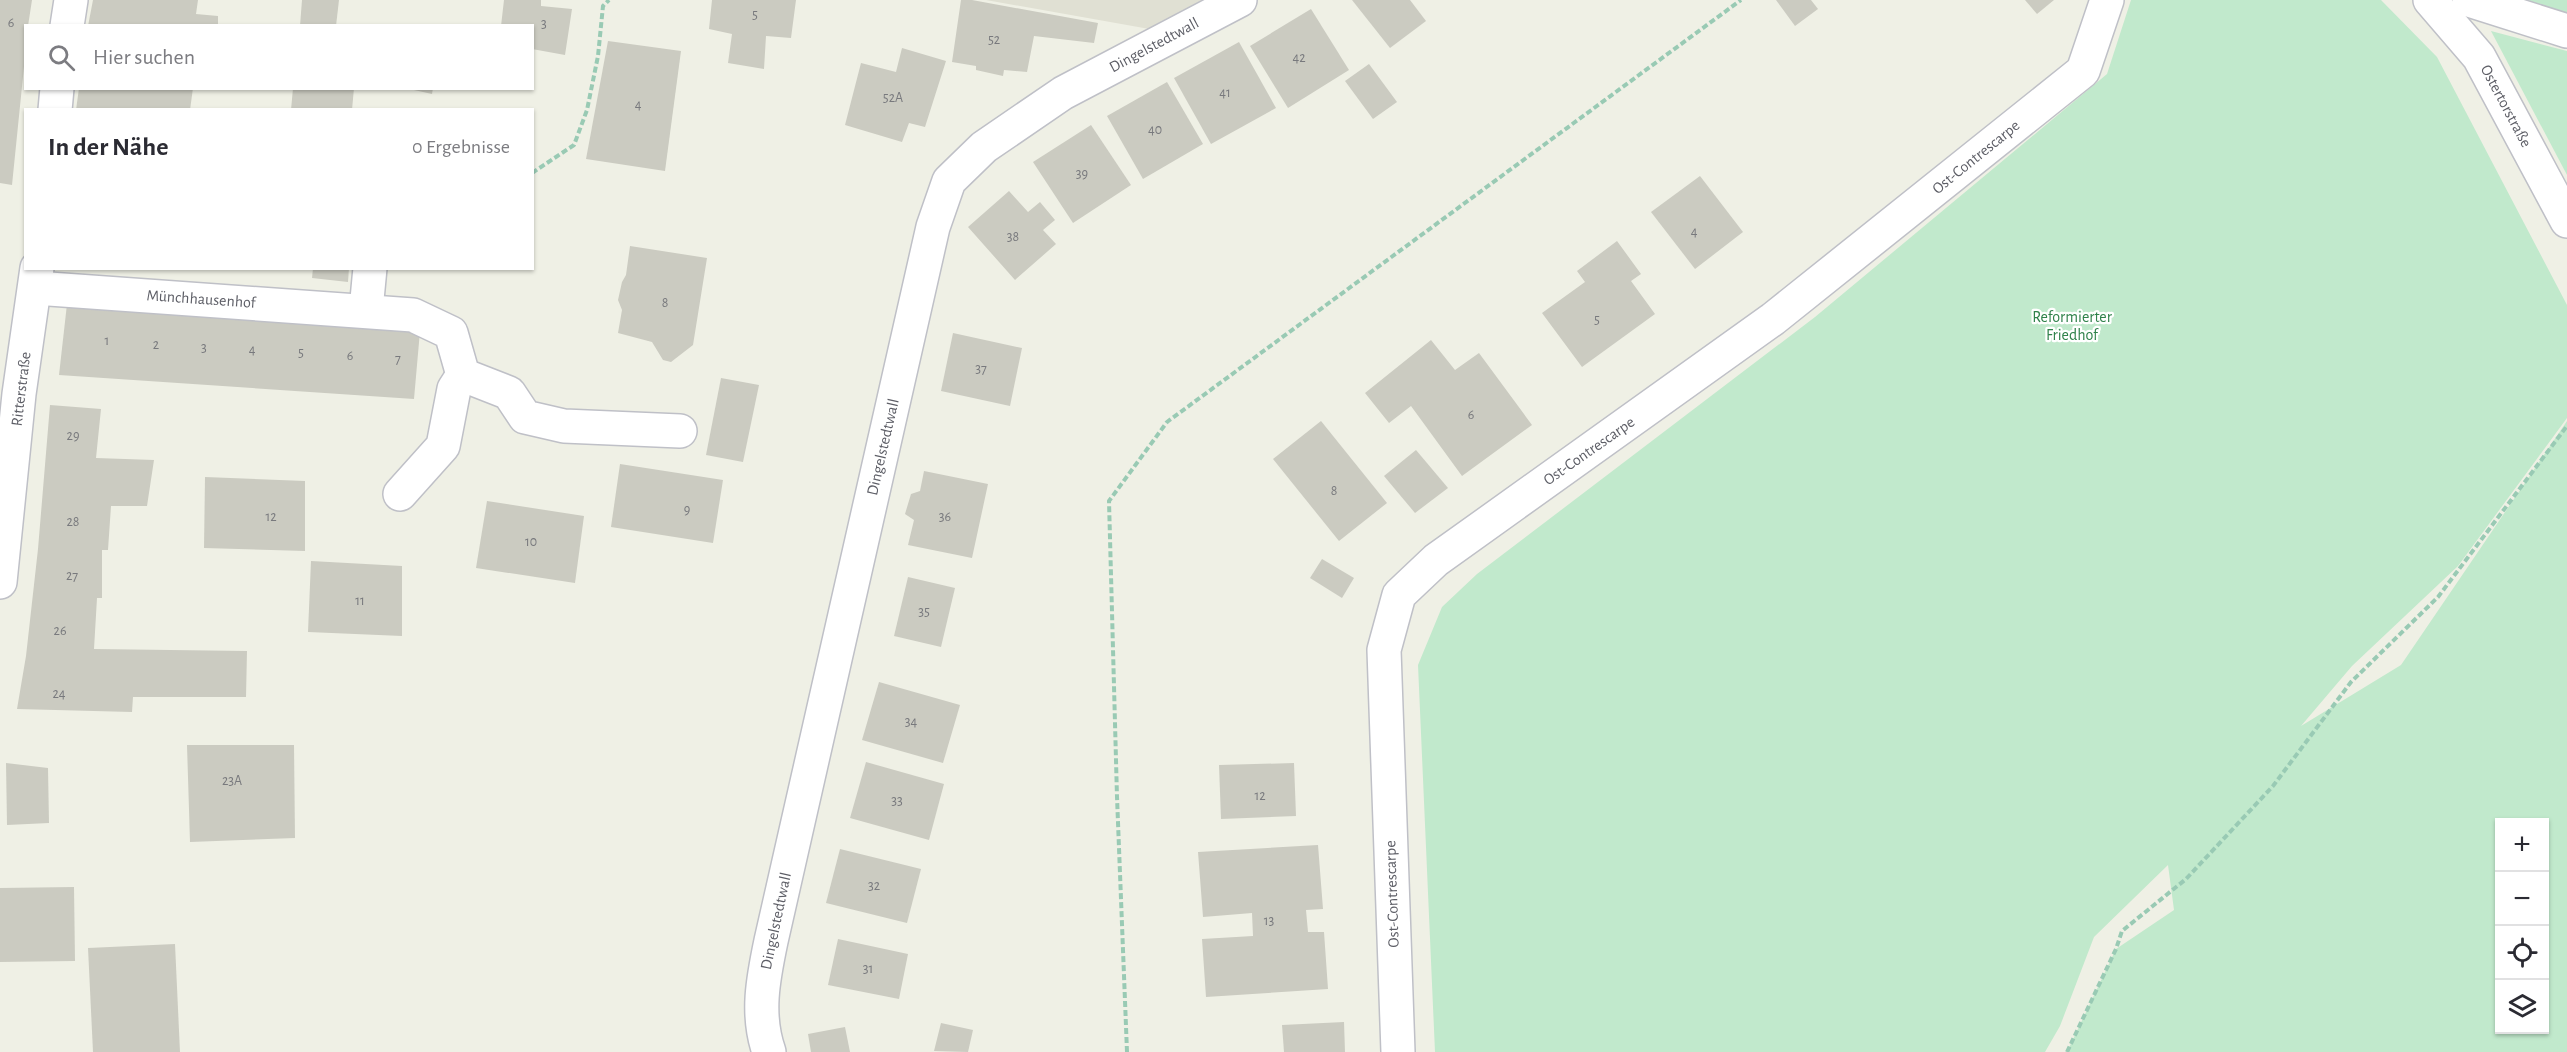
<!DOCTYPE html>
<html lang="de">
<head>
<meta charset="utf-8">
<style>
  body { margin:0; font-family:"Alegreya Sans",sans-serif; background:#f7f7f7; color:#2b2b33 }
  .controls { position:absolute; right:18px; bottom:18px; display:grid; overflow:hidden; border-radius:0px; box-shadow:0 2px 4px #0004 }
  .controls button { width:54px; height:54px; display:grid; place-items:center; padding:0; border:0; border-bottom:2px solid #e1e1e2; background:#fff; color:#2b2b33; font:30px sans-serif }
  .list { margin:0; padding:0; list-style:none }
  h2 { display:flex; justify-content:space-between; align-items:center; height:78px; margin:0; padding:0 24px; font-size:26px }
  h2 small { font-size:20px; font-weight:400; color:#7c7c81 }
  .icon { flex:none; width:33px; height:33px; fill:none; stroke:currentColor; stroke-width:2; stroke-linecap:round; stroke-linejoin:round }
  .map { position:relative; flex:none; width:2567px; height:1052px; overflow:hidden }
  .search { position:absolute; background:#fff; box-shadow:0 2px 4px #0004; left:24px; top:24px; width:510px; height:66px; display:flex; align-items:center; gap:15px; box-sizing:border-box; padding:0 21px; border-radius:0px; color:#7c7c81; font-size:22px }
  .panel { position:absolute; background:#fff; box-shadow:0 2px 4px #0004; left:24px; top:108px; width:510px; height:162px; border-radius:0px }
  .map>svg:first-child { display:block }
  .education { fill:#e0e0d3 }
  .green { fill:#c1e9cc; fill-rule:evenodd }
  .building { fill:#cbcbc1 }
  .lines { fill:none; stroke-linecap:round; stroke-linejoin:round }
  .minor-casing { stroke:#bfc0c7; stroke-width:36 }
  .path { stroke:#99cab4; stroke-width:4; stroke-dasharray:6 3; stroke-linecap:butt }
  .minor { stroke:#fff; stroke-width:33 }
  .labels { text-anchor:middle; dominant-baseline:central; stroke-width:4.5; stroke-linejoin:round; paint-order:stroke }
  .number-label { font-size:14px; fill:#78797d }
  .street-label { font-size:16px; fill:#5d5e66; stroke:#fff }
  .park-label { font-size:16px; fill:#30824b; stroke:#fff }
</style>
</head>
<body>
<div class="map">
<svg width="2567" height="1052" viewBox="0 0 2567 1052">
  <rect width="100%" height="100%" fill="#eff0e5"/>
  <path class="education" d="M986,0H1212L1155,30Z"/>
  <g class="green">
    <path d="M2131,0H2381L2437,57L2567,305V418L2458,566L2352,666L2301,726L2401,665L2567,421V1052H2067L2116,949L2174,910L2168,865L2094,937L2060,1026L2045,1052H1435L1418,665L1442,607L1477,574L1815,317L2107,74ZM2500,822H2544V1030H2500Z"/>
    <path d="M2528,0H2567V15L2553,12Z"/>
    <path d="M2491,31L2567,51V175Z"/>
  </g>
  <g class="building">
    <path d="M0,0H32L28,26H26V47L12,185L0,183Z"/>
    <path d="M93,0H198L196,14L218,16V26H88Z"/>
    <path d="M302,0H339L336,26H300Z"/>
    <path d="M504,0H541V6L572,9L565,55L532,49V26H501Z"/>
    <path d="M712,0H796L791,38L766,36L764,69L728,63L732,34L709,29Z"/>
    <path d="M961,0H972L1098,23L1094,43L1034,36L1027,72L1004,70L1003,76L976,70V66L952,62Z"/>
    <path d="M1352,0H1410L1426,21L1390,48Z"/>
    <path d="M1776,0H1811L1818,9L1795,26Z"/>
    <path d="M2025,0H2054L2037,14Z"/>
    <path d="M1311,9L1349,70L1288,108L1250,46Z"/>
    <path d="M608,41L681,51L665,171L586,159Z"/>
    <path d="M1239,42L1276,108L1211,144L1174,78Z"/>
    <path d="M902,48L946,61L925,127L909,123L902,142L845,125L861,63L896,72Z"/>
    <path d="M1369,64L1397,102L1373,119L1345,81Z"/>
    <path d="M1167,82L1203,144L1143,179L1107,116Z"/>
    <path d="M79,88H193L190,110H76Z"/>
    <path d="M293,88H354L352,110H291Z"/>
    <path d="M405,88H433L432,94Z"/>
    <path d="M1091,125L1131,185L1073,223L1033,162Z"/>
    <path d="M1700,176L1743,232L1695,269L1651,212Z"/>
    <path d="M1009,191L1028,212L1040,202L1055,220L1043,230L1056,244L1015,280L968,227Z"/>
    <path d="M1617,241L1641,274L1631,281L1655,314L1582,367L1542,313L1585,282L1577,271Z"/>
    <path d="M630,246L707,258L693,345L671,362L663,360L652,342L618,333L622,310L618,300L622,282L626,275Z"/>
    <path d="M313,268H349L348,282L312,278Z"/>
    <path d="M67,304L420,331L414,399L59,375Z"/>
    <path d="M953,333L1022,348L1010,406L941,391Z"/>
    <path d="M1431,340L1455,370L1479,353L1532,425L1462,476L1411,406L1389,423L1365,393Z"/>
    <path d="M721,378L759,385L743,462L706,455Z"/>
    <path d="M50,405L101,409L96,458L154,460L147,506H111L108,550H102V598H97L94,649L247,651L246,697H133L132,712L17,709L26,656L38,549Z"/>
    <path d="M1321,421L1387,503L1339,541L1273,459Z"/>
    <path d="M1416,450L1448,488L1415,513L1384,476Z"/>
    <path d="M620,464L723,480L713,543L611,527Z"/>
    <path d="M924,471L988,484L972,558L908,545L914,520L905,514L911,494L920,491Z"/>
    <path d="M205,477L305,481V551L204,548Z"/>
    <path d="M487,501L584,516L575,583L476,568Z"/>
    <path d="M1322,559L1354,578L1342,598L1310,578Z"/>
    <path d="M311,561L402,566V636L308,632Z"/>
    <path d="M908,577L955,588L941,647L894,636Z"/>
    <path d="M879,682L960,705L943,763L862,740Z"/>
    <path d="M187,745H294L295,838L190,842Z"/>
    <path d="M866,762L944,784L929,840L850,818Z"/>
    <path d="M6,763L48,768L49,823L7,825Z"/>
    <path d="M1294,763L1296,816L1221,819L1219,765Z"/>
    <path d="M1318,845L1323,909L1306,910L1308,932H1324L1328,989L1206,997L1202,939L1253,936L1252,913L1203,917L1198,852Z"/>
    <path d="M840,849L921,869L907,923L826,903Z"/>
    <path d="M74,887L75,961L0,962V888Z"/>
    <path d="M838,939L908,954L899,999L828,985Z"/>
    <path d="M175,944L180,1052H93L88,948Z"/>
    <path d="M1344,1022L1345,1052H1284L1282,1025Z"/>
    <path d="M941,1023L973,1030L968,1052L934,1051Z"/>
    <path d="M845,1027L850,1052H811L808,1034Z"/>
  </g>
  <g class="lines">
    <g class="minor-casing">
      <g id="minor">
        <path d="M2430,0L2479,57L2567,221"/>
        <path d="M2469,0L2567,31"/>
        <path d="M67,26L71,0"/>
        <path d="M55,110L57,88"/>
        <path d="M35,288L413,315L451,333L463,375L509,393L525,417L564,426L680,431"/>
        <path d="M366,310L370,268"/>
        <path d="M400,494L443,446L454,389L463,375"/>
        <path d="M0,582L19,394L37,268"/>
        <path d="M769,1052C756,1015 763,979 771,941L933,227L949,181L984,147L1063,93L1240,0"/>
        <path d="M1398,1052L1384,650L1399,595L1436,560L1773,319L2083,71L2107,0"/>
      </g>
    </g>
    <g class="path">
      <path d="M532,173L574,145L587,110L598,56L603,6L609,0"/>
      <path d="M1127,1052L1117,797L1109,501L1167,422L1741,0"/>
      <path d="M2067,1052L2116,949L2122,931L2186,879L2273,786L2351,682L2438,597L2567,426"/>
    </g>
    <use href="#minor" class="minor"/>
  </g>
  <g class="labels">
    <g class="number-label">
      <text x="755" y="15">5</text>
      <text x="11" y="23">6</text>
      <text x="544" y="24">3</text>
      <text x="994" y="40">52</text>
      <text x="1299" y="58">42</text>
      <text x="1225" y="93">41</text>
      <text x="893" y="98">52A</text>
      <text x="638" y="105">4</text>
      <text x="1155" y="130">40</text>
      <text x="1082" y="174">39</text>
      <text x="1694" y="232">4</text>
      <text x="1013" y="237">38</text>
      <text x="665" y="303">8</text>
      <text x="1597" y="320">5</text>
      <text x="107" y="341">1</text>
      <text x="156" y="345">2</text>
      <text x="204" y="348">3</text>
      <text x="252" y="350">4</text>
      <text x="301" y="353">5</text>
      <text x="350" y="356">6</text>
      <text x="398" y="359">7</text>
      <text x="981" y="369">37</text>
      <text x="1471" y="415">6</text>
      <text x="73" y="436">29</text>
      <text x="1334" y="491">8</text>
      <text x="687" y="510">9</text>
      <text x="271" y="517">12</text>
      <text x="945" y="517">36</text>
      <text x="73" y="522">28</text>
      <text x="531" y="542">10</text>
      <text x="72" y="576">27</text>
      <text x="360" y="601">11</text>
      <text x="924" y="612">35</text>
      <text x="60" y="631">26</text>
      <text x="59" y="694">24</text>
      <text x="911" y="722">34</text>
      <text x="232" y="781">23A</text>
      <text x="1260" y="796">12</text>
      <text x="897" y="801">33</text>
      <text x="874" y="886">32</text>
      <text x="1269" y="921">13</text>
      <text x="868" y="969">31</text>
    </g>
    <g class="street-label">
      <text transform="translate(1154 45) rotate(-28)">Dingelstedtwall</text>
      <text transform="translate(2506 106) rotate(62)">Ostertorstraße</text>
      <text transform="translate(1976 157) rotate(-39)">Ost-Contrescarpe</text>
      <text transform="translate(201 299) rotate(4)">Münchhausenhof</text>
      <text transform="translate(21 389) rotate(-83)">Ritterstraße</text>
      <text transform="translate(883 447) rotate(-77)">Dingelstedtwall</text>
      <text transform="translate(1589 451) rotate(-35)">Ost-Contrescarpe</text>
      <text transform="translate(1392 894) rotate(-92)">Ost-Contrescarpe</text>
      <text transform="translate(776 921) rotate(-78)">Dingelstedtwall</text>
    </g>
    <g class="park-label">
      <text x="2072" y="317">Reformierter<tspan x="2072" dy="18">Friedhof</tspan></text>
    </g>
  </g>
</svg>
<div class="controls">
<button>+</button>
<button>−</button>
<button><svg class="icon" aria-label="locate" viewBox="0 0 24 24"><circle cx="12" cy="12" r="6"/><path d="M12 2v4M12 18v4M2 12h4M18 12h4"/></svg></button>
<button><svg class="icon" aria-label="layers" viewBox="0 0 24 24"><path d="M12 4l9 5-9 5-9-5zM3 14l9 5 9-5"/></svg></button>
</div>
<div class="search"><svg class="icon" aria-label="search" viewBox="0 0 24 24"><circle cx="10" cy="10" r="6"/><path d="M15 15l6 6"/></svg>Hier suchen</div>
<section class="panel">
<h2>In der Nähe<small>0 Ergebnisse</small></h2>
<ul class="list">
</ul>
</section>
</div>
</body>
</html>
